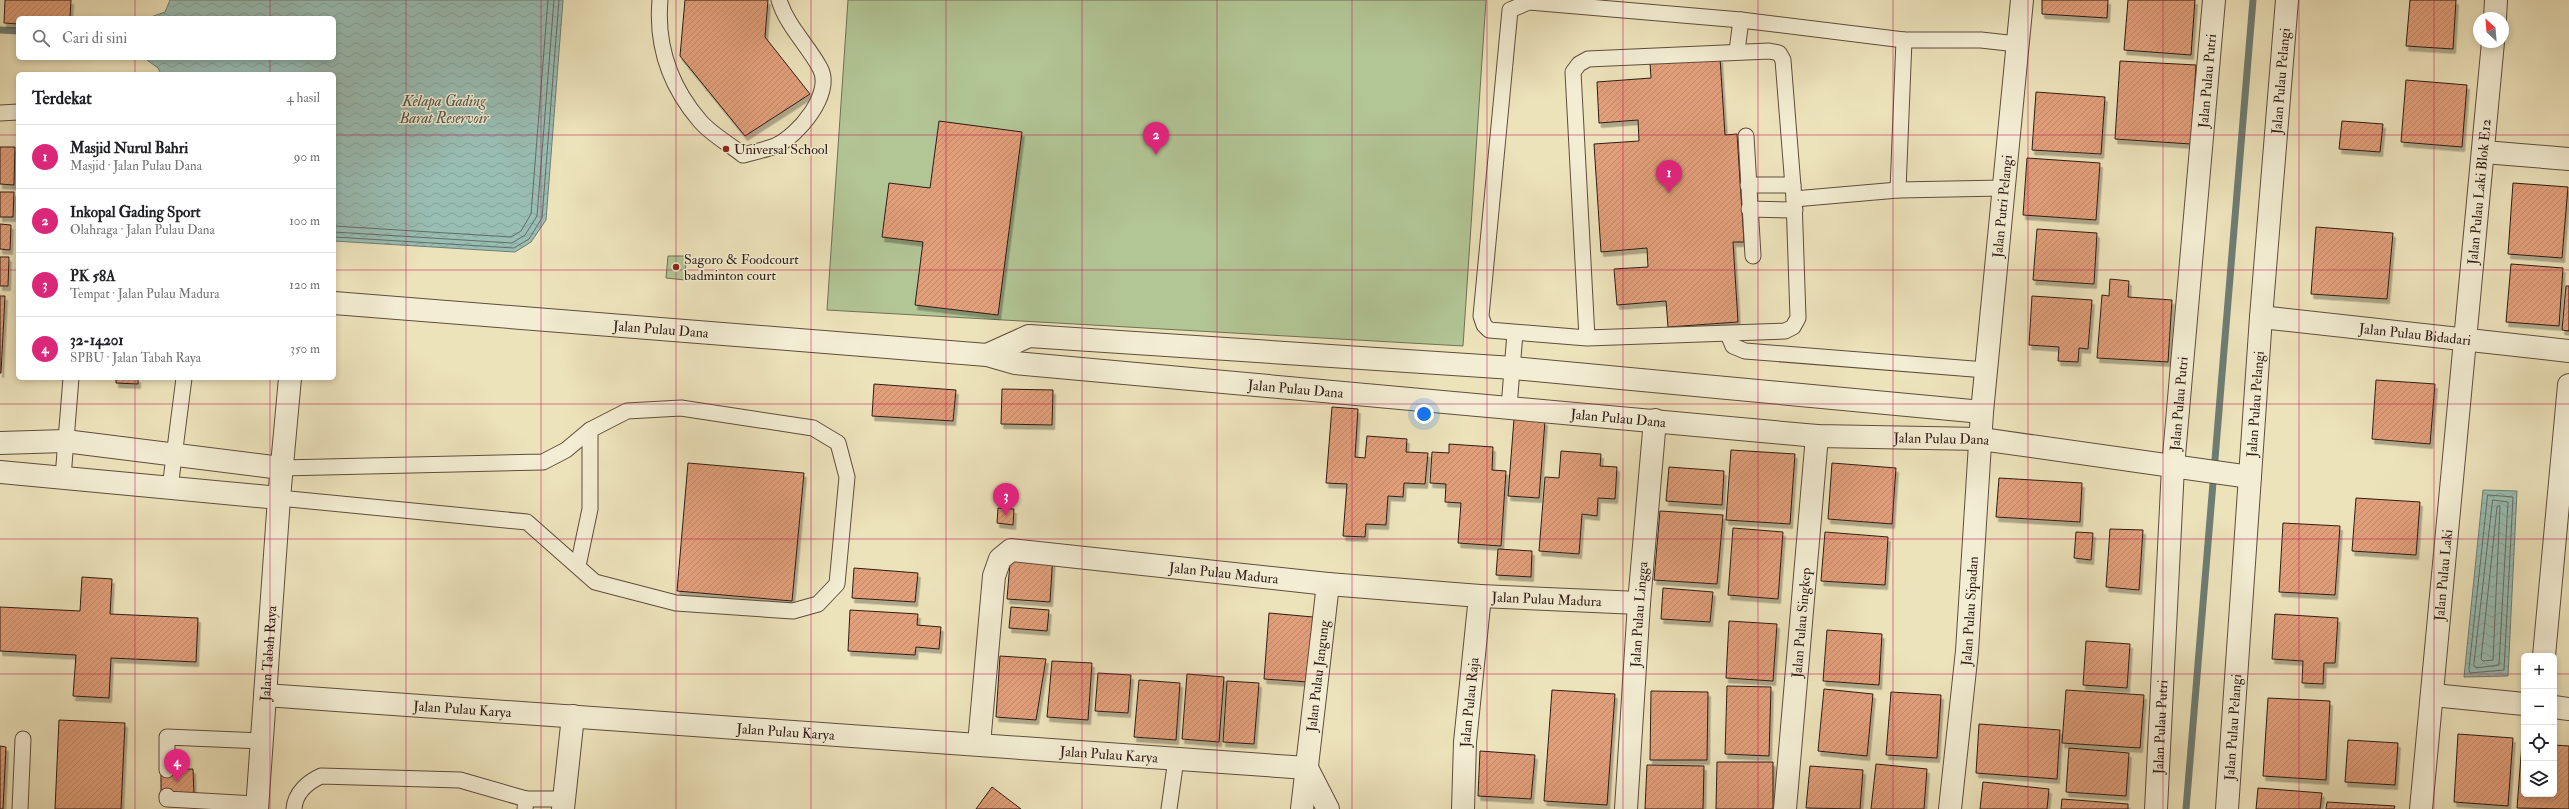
<!DOCTYPE html>
<html lang="id">
<head>
<meta charset="utf-8">
<style>
  body { margin:0; font-family:"IM FELL Double Pica",serif; background:#f2f2f2; color:#202124 }
  .controls { position:absolute; right:12px; bottom:12px; display:grid; overflow:hidden; border-radius:6px; box-shadow:0 2px 6px #0003 }
  .controls button { width:36px; height:36px; display:grid; place-items:center; padding:0; border:0; border-bottom:1px solid #e0e0e0; background:#fff; color:#202124; font:20px sans-serif }
  .compass { position:absolute; left:2473px; top:12px; width:36px; height:36px; border-radius:50%; background:#fff; box-shadow:0 2px 6px #0003; rotate:334deg }
  .you { position:absolute; left:1424px; top:414px; width:14px; height:14px; margin:-10px; border:3px solid #fff; border-radius:50%; background:#1a73e8; box-shadow:0 0 0 6px #1a73e833 }
  .badge { display:grid; place-items:center; width:26px; height:26px; border-radius:50%; background:#db2777; color:#fff; font-size:13px; font-weight:700 }
  .pin { position:absolute; translate:-50% -33px; filter:drop-shadow(0 1px 2px #0008) }
  .pin::after { content:''; position:absolute; top:21px; width:14px; height:12px; background:inherit; clip-path:polygon(0 0,100% 0,50% 100%) }
  .list { margin:0; padding:0; list-style:none }
  h2 { display:flex; justify-content:space-between; align-items:center; height:52px; margin:0; padding:0 16px; font-size:17px }
  h2 small { font-size:13px; font-weight:400; color:#757577 }
  .list li { display:grid; grid-template-columns:26px 1fr auto; gap:12px; align-items:center; box-sizing:border-box; height:64px; padding:0 16px; border-top:1px solid #e0e0e0 }
  .list b { display:block; font-size:15px; white-space:nowrap }
  .list p { margin:0; font-size:13px; white-space:nowrap; color:#757577 }
  .list em { font-size:13px; font-style:normal; color:#757577 }
  .icon { flex:none; width:22px; height:22px; fill:none; stroke:currentColor; stroke-width:2; stroke-linecap:round; stroke-linejoin:round }
  .map { position:relative; flex:none; width:2569px; height:809px; overflow:hidden }
  .search { position:absolute; background:#fff; box-shadow:0 2px 6px #0003; left:16px; top:16px; width:320px; height:44px; display:flex; align-items:center; gap:10px; box-sizing:border-box; padding:0 14px; border-radius:6px; color:#757577; font-size:15px }
  .panel { position:absolute; background:#fff; box-shadow:0 2px 6px #0003; left:16px; top:72px; width:320px; height:308px; border-radius:6px }
  .map>svg:first-child { display:block }
  .garden { fill:#b2c595; stroke:#707055 }
  .water { fill:url(#water-waves); stroke:#6e7d74 }
  .lines { fill:none; stroke-linecap:round; stroke-linejoin:round }
  .shore { stroke:#646c64; stroke-width:1 }
  .stream { stroke:#6e7d74; stroke-width:7 }
  .building { fill:url(#building-hatch); stroke:#2e1b15; filter:url(#shadow) }
  .lane-casing { stroke:#5e4d3e; stroke-width:17 }
  .street-casing { stroke:#5e4d3e; stroke-width:24 }
  .lane { stroke:#f3edd3; stroke-width:15 }
  .street { stroke:#f3edd3; stroke-width:22 }
  .grid { fill:none; stroke:#c2185b; stroke-width:1; stroke-opacity:0.55 }
  .poi-dot { fill:#8f2418; stroke:#f3edd3; stroke-width:1.5 }
  .labels { text-anchor:middle; dominant-baseline:central; stroke-width:3; stroke-linejoin:round; paint-order:stroke }
  .street-label { font-size:14px; fill:#2e1b15; stroke:#f3edd3 }
  .poi-label { font-size:14px; fill:#2e1b15; stroke:#f3edd3; text-anchor:start }
  .water-label { font-size:15px; font-style:italic; fill:#53544d; stroke:#f3edd3 }
</style>
</head>
<body>
<div class="map">
<svg width="2569" height="809" viewBox="0 0 2569 809">
  <defs>
    <pattern id="water-waves" width="16" height="10" patternUnits="userSpaceOnUse"><rect width="16" height="10" fill="#99beb4"/><path d="M0 5q4-4 8 0t8 0" fill="none" stroke="#84a39a"/></pattern>
    <pattern id="building-hatch" width="6" height="6" patternUnits="userSpaceOnUse"><rect width="6" height="6" fill="#e19f7a"/><path d="M-1 1l2-2M0 6l6-6M5 7l2-2" fill="none" stroke="#c18869"/></pattern>
    <filter id="shadow"><feDropShadow dx="2.5" dy="4.5" stdDeviation="0" flood-color="#0004"/></filter>
  </defs>
  <rect width="100%" height="100%" fill="#ede3bb"/>
  <filter id="stains"><feTurbulence type="fractalNoise" baseFrequency=".005" numOctaves="4"/><feColorMatrix values="0 0 0 0 .2 0 0 0 0 .09 0 0 0 0 .02 0 0 0 .5 -.17"/></filter>
  <radialGradient id="worn" r=".72"><stop offset=".6" stop-color="#630" stop-opacity="0"/><stop offset="1" stop-color="#630" stop-opacity=".3"/></radialGradient>
  <g class="garden">
    <path d="M848,0H1486L1463,346L827,310Z"/>
    <path d="M668,256H686L685,280L666,278Z"/>
  </g>
  <g class="water">
    <path d="M170,0H563L546,220L531,242L515,252L334,241V74H161L158,68L147,60V58H334V18H148L165,12Z"/>
    <path d="M2483,490L2517,491L2508,676L2464,677Z"/>
  </g>
  <g class="lines">
    <g class="shore">
      <path d="M334,226L511,237L521,231L531,214L548,0"/>
      <path d="M334,232L512,243L525,235L537,216L554,0"/>
      <path d="M334,237L514,248L529,239L542,218L559,0"/>
      <path d="M2488,495L2513,497L2504,670L2470,673L2469,670Z"/>
      <path d="M2493,500L2508,502L2499,665L2476,668L2474,665Z"/>
      <path d="M2500,506L2493,660L2483,661L2481,659L2497,507Z"/>
    </g>
    <g class="stream">
      <path d="M0,30L18,31"/>
      <path d="M2186,809L2253,0"/>
    </g>
  </g>
  <g class="building">
    <path d="M5,0H71L70,18H18V24L4,23Z"/>
    <path d="M685,0H768L765,37L810,94L745,136L680,56Z"/>
    <path d="M2042,0H2108L2107,18L2042,14Z"/>
    <path d="M2128,0H2195L2191,55L2124,50Z"/>
    <path d="M2410,0H2456L2453,49L2406,46Z"/>
    <path d="M1720,58L1725,135L1737,134L1744,242H1733L1738,322L1668,327L1666,301L1617,305L1614,269L1648,267L1647,248L1601,252L1594,144L1639,141L1638,120L1599,123L1597,82L1651,78L1650,63Z"/>
    <path d="M2120,61L2196,65L2191,144L2115,139Z"/>
    <path d="M2406,80L2467,85L2462,147L2401,142Z"/>
    <path d="M2036,92L2105,97L2101,154L2032,150Z"/>
    <path d="M939,121L1022,132L998,315L915,305L923,242L882,237L889,183L930,188Z"/>
    <path d="M2342,121L2383,124L2380,152L2339,149Z"/>
    <path d="M0,147H15L14,185L0,184Z"/>
    <path d="M2027,158L2100,163L2096,220L2023,215Z"/>
    <path d="M2513,183L2568,187L2562,258L2508,254Z"/>
    <path d="M0,192H14L13,217H0Z"/>
    <path d="M0,224L11,225L10,250L0,249Z"/>
    <path d="M2316,227L2393,233L2387,299L2311,294Z"/>
    <path d="M2037,229L2097,233L2094,284L2033,280Z"/>
    <path d="M0,257H9L8,286H0Z"/>
    <path d="M2511,264L2563,268L2559,326L2506,322Z"/>
    <path d="M2110,279L2129,281L2128,297L2172,300L2168,362L2097,358L2102,295L2109,296Z"/>
    <path d="M2566,286H2569V331L2562,330Z"/>
    <path d="M0,296H5L1,373H0Z"/>
    <path d="M2032,296L2092,300L2088,349L2079,348L2078,362L2058,361L2059,347L2029,345Z"/>
    <path d="M116,378H138V384L116,383Z"/>
    <path d="M2376,380L2435,384L2430,444L2372,439Z"/>
    <path d="M874,384L956,390L953,421L872,416Z"/>
    <path d="M1002,389L1053,390L1052,425L1001,424Z"/>
    <path d="M1332,407L1358,409L1355,457L1365,458L1367,436L1407,439L1406,452L1428,453L1425,484L1404,483L1403,497L1388,496L1386,525L1366,524L1365,537L1343,536L1347,484L1326,483Z"/>
    <path d="M1514,419L1545,421L1539,498L1508,496Z"/>
    <path d="M1449,444L1493,447L1492,470L1506,471L1501,546L1458,543L1461,503L1445,502L1446,484L1430,483L1432,452L1449,453Z"/>
    <path d="M1731,450L1795,454L1790,524L1726,520Z"/>
    <path d="M1561,451L1601,454L1600,466L1617,467L1615,499L1598,498L1597,516L1582,514L1579,554L1539,551L1545,477L1559,478Z"/>
    <path d="M688,463L804,473L792,601L677,591Z"/>
    <path d="M1832,463L1896,468L1892,524L1828,519Z"/>
    <path d="M1669,467L1724,471L1722,505L1666,501Z"/>
    <path d="M1999,478L2082,483L2080,522L1996,517Z"/>
    <path d="M2356,498L2420,502L2416,555L2352,551Z"/>
    <path d="M998,508L1014,509L1013,525L997,523Z"/>
    <path d="M1660,511L1723,515L1717,584L1654,580Z"/>
    <path d="M2283,523L2340,526L2335,595L2279,592Z"/>
    <path d="M1733,528L1783,532L1778,599L1728,595Z"/>
    <path d="M2110,529L2143,530L2139,590L2106,587Z"/>
    <path d="M1825,532L1888,537L1885,585L1821,581Z"/>
    <path d="M2076,532L2093,533L2091,560L2074,558Z"/>
    <path d="M1498,549L1532,551L1531,577L1496,575Z"/>
    <path d="M1011,551L1053,554L1050,602L1007,599Z"/>
    <path d="M854,568L918,573L915,602L852,598Z"/>
    <path d="M82,577L112,579L110,614L198,618L196,662L111,658L109,698L73,696L76,655L0,651V607L80,611Z"/>
    <path d="M1663,588L1713,592L1710,622L1661,619Z"/>
    <path d="M1011,607L1049,610L1047,631L1009,628Z"/>
    <path d="M850,610L918,614L917,625L941,627L939,649L916,647L915,655L848,651Z"/>
    <path d="M1269,613L1313,617L1308,682L1264,679Z"/>
    <path d="M2275,614L2338,618L2335,663H2324L2323,684L2302,683L2303,661L2272,659Z"/>
    <path d="M1729,621L1777,624L1773,681L1726,678Z"/>
    <path d="M1827,630L1882,634L1879,685L1823,681Z"/>
    <path d="M2086,641L2130,644L2127,688L2083,685Z"/>
    <path d="M1000,656L1046,659L1036,720L996,717Z"/>
    <path d="M1052,661L1092,663L1088,720L1047,717Z"/>
    <path d="M1098,673L1131,675L1128,713L1095,711Z"/>
    <path d="M1187,674L1224,677L1219,742L1182,739Z"/>
    <path d="M1139,680L1180,683L1176,740L1134,737Z"/>
    <path d="M1227,681L1259,683L1254,744L1223,742Z"/>
    <path d="M1727,686L1771,687L1769,756L1725,754Z"/>
    <path d="M1824,689L1873,694L1867,756L1818,751Z"/>
    <path d="M1552,690L1615,694L1607,805L1544,801Z"/>
    <path d="M2066,690L2144,695L2140,748L2062,743Z"/>
    <path d="M1651,691L1708,692L1707,760H1650Z"/>
    <path d="M1891,692L1941,695L1937,758L1886,755Z"/>
    <path d="M2268,698L2330,701L2326,780L2263,776Z"/>
    <path d="M59,720L125,723L121,809H55Z"/>
    <path d="M1979,724L2060,730L2057,779L1976,773Z"/>
    <path d="M2458,734L2513,738L2508,806L2454,802Z"/>
    <path d="M2348,740L2398,743L2395,785L2345,782Z"/>
    <path d="M2522,743L2524,794H2554V745L2569,746V809L2517,808Z"/>
    <path d="M0,746L6,747L3,809H0Z"/>
    <path d="M2069,748L2129,753L2126,796L2066,792Z"/>
    <path d="M1480,751L1535,755L1531,799L1478,796Z"/>
    <path d="M1717,762H1773V809H1716Z"/>
    <path d="M1876,764L1927,769L1924,809H1871Z"/>
    <path d="M1647,765L1704,766L1703,809H1645Z"/>
    <path d="M1810,766L1863,770L1860,809L1806,808Z"/>
    <path d="M193,769L194,795L161,796V770Z"/>
    <path d="M1983,782L2049,789L2047,809H1980Z"/>
    <path d="M992,787L1021,809H976Z"/>
    <path d="M2258,788L2322,793L2320,809H2256Z"/>
    <path d="M2062,799L2128,804V809H2061Z"/>
    <path d="M2327,802L2395,806L2394,809H2326Z"/>
  </g>
  <g class="lines">
    <g class="lane-casing">
      <g id="lane">
        <path d="M660,0C656,45 670,86 700,121C711,134 729,144 743,155C753,152 765,150 775,146C798,136 834,93 820,68C807,44 787,26 779,0"/>
        <path d="M1737,51L1741,20"/>
        <path d="M0,113L18,112"/>
        <path d="M1746,136L1753,256"/>
        <path d="M1748,185H1793"/>
        <path d="M1898,190L1904,40"/>
        <path d="M1794,199L1898,190L2003,188"/>
        <path d="M1749,209L1795,210"/>
        <path d="M1728,334L1733,346L1745,351L1986,370"/>
        <path d="M1587,338L1573,72L1579,64L1588,59L1769,51L1779,53L1783,60L1794,199L1798,318L1793,327L1785,331L1587,338L1489,330L1484,325L1481,316L1510,10L1529,2L1741,20L1904,40H1981L2017,44"/>
        <path d="M1509,407L1515,333"/>
        <path d="M63,477L71,378"/>
        <path d="M170,488L184,378"/>
        <path d="M279,498L527,522L595,582L676,603L793,611L818,604L837,584L847,477L838,443L813,428L681,408L627,411L590,430L566,450L543,462L281,468"/>
        <path d="M578,566L590,509V430"/>
        <path d="M167,770V737L262,741"/>
        <path d="M167,796V799L258,804"/>
        <path d="M526,799H563"/>
        <path d="M20,809L23,739"/>
        <path d="M294,809C295,793 308,782 321,776L460,780L526,799L525,809"/>
        <path d="M1169,809L1176,759"/>
      </g>
    </g>
    <g class="street-casing">
      <g id="street">
        <path d="M2495,18L2496,0"/>
        <path d="M2484,152L2569,159"/>
        <path id="s1" d="M334,303L987,355L1015,363L1817,436L1981,439L2250,477"/>
        <path id="s2" d="M2261,317L2569,351"/>
        <path d="M987,355L1029,336L1513,368L1982,412"/>
        <path d="M0,443L65,441L281,468"/>
        <path d="M0,472L279,498"/>
        <path d="M2544,656L2569,385"/>
        <path id="s3" d="M265,695L1307,768"/>
        <path d="M2433,695L2524,704"/>
        <path d="M2554,707L2569,709"/>
        <path id="s4" d="M979,744L994,576L1000,559L1011,550L1328,584L1480,596L1639,603"/>
        <path d="M1307,768L1328,809"/>
        <path id="s5" d="M257,809L279,498L290,378"/>
        <path d="M563,809L573,716"/>
        <path id="s6" d="M1302,809L1328,584"/>
        <path id="s7" d="M1463,809L1465,742L1480,596"/>
        <path id="s8" d="M1626,809L1639,603L1655,420"/>
        <path id="s9" d="M1785,809L1817,436"/>
        <path id="s10" d="M1950,809L1967,651L1982,412L2022,0"/>
        <path id="s11" d="M2156,809L2173,467L2214,0"/>
        <path id="s12" d="M2227,809L2261,317L2287,0"/>
        <path id="s13" d="M2421,809L2493,42"/>
      </g>
    </g>
    <use href="#lane" class="lane"/>
    <use href="#street" class="street"/>
  </g>
  <path class="grid" d="M135,0V18M270,0V18M406,0V809M541,0V809M676,0V809M811,0V809M946,0V809M1082,0V809M1217,0V809M1352,0V809M1487,0V809M1623,0V809M1758,0V809M1893,0V809M2028,0V809M2163,0V809M2299,0V809M2434,0V809M135,58V74M270,58V74M0,135H18M334,135H2569M0,270H18M334,270H2569M135,378V809M270,378V809M0,404H2569M0,539H2569M0,674H2524M2554,674H2569"/>
  <g class="poi-dot">
    <circle cx="726" cy="149" r="4"/>
    <circle cx="676" cy="267" r="4"/>
  </g>
  <g class="labels">
    <g class="street-label">
      <text stroke="none"><textPath href="#s11" startOffset="730">Jalan Pulau Putri</textPath></text>
      <text stroke="none"><textPath href="#s12" startOffset="730">Jalan Pulau Pelangi</textPath></text>
      <text stroke="none"><textPath href="#s13" startOffset="620">Jalan Pulau Laki Blok E12</textPath></text>
      <text stroke="none"><textPath href="#s10" startOffset="605">Jalan Putri Pelangi</textPath></text>
      <text stroke="none"><textPath href="#s1" startOffset="328">Jalan Pulau Dana</textPath></text>
      <text stroke="none"><textPath href="#s2" startOffset="155">Jalan Pulau Bidadari</textPath></text>
      <text stroke="none"><textPath href="#s1" startOffset="966">Jalan Pulau Dana</textPath></text>
      <text stroke="none"><textPath href="#s11" startOffset="406">Jalan Pulau Putri</textPath></text>
      <text stroke="none"><textPath href="#s12" startOffset="406">Jalan Pulau Pelangi</textPath></text>
      <text stroke="none"><textPath href="#s1" startOffset="1290">Jalan Pulau Dana</textPath></text>
      <text stroke="none"><textPath href="#s1" startOffset="1614">Jalan Pulau Dana</textPath></text>
      <text stroke="none"><textPath href="#s4" startOffset="415">Jalan Pulau Madura</textPath></text>
      <text stroke="none"><textPath href="#s13" startOffset="235">Jalan Pulau Laki</textPath></text>
      <text stroke="none"><textPath href="#s4" startOffset="739">Jalan Pulau Madura</textPath></text>
      <text stroke="none"><textPath href="#s10" startOffset="199">Jalan Pulau Sipadan</textPath></text>
      <text stroke="none"><textPath href="#s8" startOffset="195">Jalan Pulau Lingga</textPath></text>
      <text stroke="none"><textPath href="#s9" startOffset="187">Jalan Pulau Singkep</textPath></text>
      <text stroke="none"><textPath href="#s5" startOffset="156">Jalan Tabah Raya</textPath></text>
      <text stroke="none"><textPath href="#s6" startOffset="134">Jalan Pulau Jangung</textPath></text>
      <text stroke="none"><textPath href="#s7" startOffset="107">Jalan Pulau Raja</textPath></text>
      <text stroke="none"><textPath href="#s3" startOffset="198">Jalan Pulau Karya</textPath></text>
      <text stroke="none"><textPath href="#s11" startOffset="82">Jalan Pulau Putri</textPath></text>
      <text stroke="none"><textPath href="#s12" startOffset="82">Jalan Pulau Pelangi</textPath></text>
      <text stroke="none"><textPath href="#s3" startOffset="522">Jalan Pulau Karya</textPath></text>
      <text stroke="none"><textPath href="#s3" startOffset="846">Jalan Pulau Karya</textPath></text>
    </g>
    <g class="poi-label">
      <text x="734" y="149">Universal School</text>
      <text x="684" y="259">Sagoro &amp; Foodcourt<tspan x="684" dy="16">badminton court</tspan></text>
    </g>
    <g class="water-label">
      <text x="444" y="101">Kelapa Gading<tspan x="444" dy="17">Barat Reservoir</tspan></text>
    </g>
  </g>
  <rect width="100%" height="100%" filter="url(#stains)"/>
  <rect width="100%" height="100%" fill="url(#worn)"/>
</svg>
<div class="controls">
<button>+</button>
<button>−</button>
<button><svg class="icon" aria-label="locate" viewBox="0 0 24 24"><circle cx="12" cy="12" r="6"/><path d="M12 2v4M12 18v4M2 12h4M18 12h4"/></svg></button>
<button><svg class="icon" aria-label="layers" viewBox="0 0 24 24"><path d="M12 4l9 5-9 5-9-5zM3 14l9 5 9-5"/></svg></button>
</div>
<svg class="compass" viewBox="-18 -18 36 36"><path d="M0-13l5 13h-10z" fill="#e53935"/><path d="M0 13l5-13h-10z" fill="#757577"/></svg>
<div class="you"></div>
<div class="pin badge" style="left:1669px;top:193px">1</div>
<div class="pin badge" style="left:1156px;top:155px">2</div>
<div class="pin badge" style="left:1006px;top:516px">3</div>
<div class="pin badge" style="left:177px;top:782px">4</div>
<div class="search"><svg class="icon" aria-label="search" viewBox="0 0 24 24"><circle cx="10" cy="10" r="6"/><path d="M15 15l6 6"/></svg>Cari di sini</div>
<section class="panel">
<h2>Terdekat<small>4 hasil</small></h2>
<ul class="list">
<li><span class="badge">1</span><div><b>Masjid Nurul Bahri</b><p>Masjid · Jalan Pulau Dana</p></div><em>90 m</em></li>
<li><span class="badge">2</span><div><b>Inkopal Gading Sport</b><p>Olahraga · Jalan Pulau Dana</p></div><em>100 m</em></li>
<li><span class="badge">3</span><div><b>PK 58A</b><p>Tempat · Jalan Pulau Madura</p></div><em>120 m</em></li>
<li><span class="badge">4</span><div><b>32-14201</b><p>SPBU · Jalan Tabah Raya</p></div><em>350 m</em></li>
</ul>
</section>
</div>
</body>
</html>
